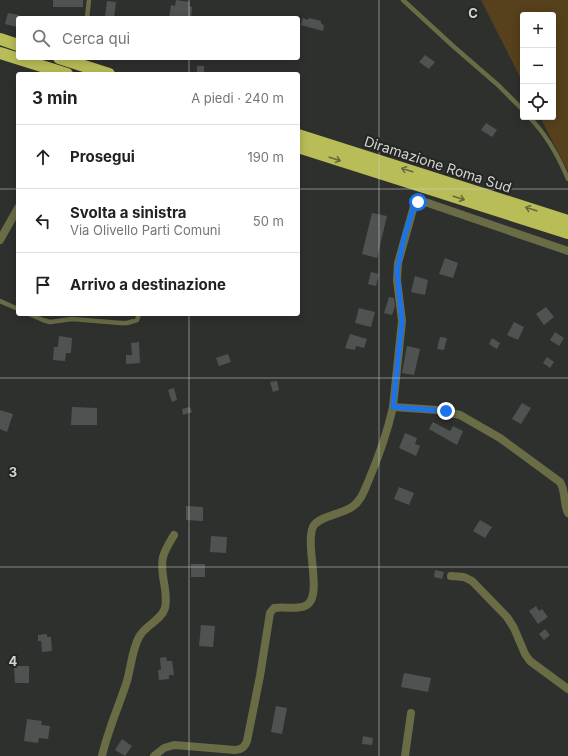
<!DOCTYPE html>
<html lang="it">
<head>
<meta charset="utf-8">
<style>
  body { margin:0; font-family:Inter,sans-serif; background:#f6f6f6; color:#202124 }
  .controls { position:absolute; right:12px; top:12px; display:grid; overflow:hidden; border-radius:4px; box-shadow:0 2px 10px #0003 }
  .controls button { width:36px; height:36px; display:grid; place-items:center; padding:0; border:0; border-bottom:1px solid #e0e0e0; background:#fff; color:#202124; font:20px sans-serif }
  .stop { position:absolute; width:12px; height:12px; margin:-9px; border:3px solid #1a73e8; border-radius:50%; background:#fff }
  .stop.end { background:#1a73e8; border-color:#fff; box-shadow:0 1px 4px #0008 }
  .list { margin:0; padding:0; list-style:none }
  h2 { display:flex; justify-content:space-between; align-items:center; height:52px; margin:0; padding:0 16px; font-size:17px }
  h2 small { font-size:13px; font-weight:400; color:#757577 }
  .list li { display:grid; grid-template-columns:26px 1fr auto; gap:12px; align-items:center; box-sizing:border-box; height:64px; padding:0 16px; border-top:1px solid #e0e0e0 }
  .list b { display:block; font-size:15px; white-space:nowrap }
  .list p { margin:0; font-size:13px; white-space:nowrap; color:#757577 }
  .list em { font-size:13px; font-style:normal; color:#757577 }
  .icon { flex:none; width:22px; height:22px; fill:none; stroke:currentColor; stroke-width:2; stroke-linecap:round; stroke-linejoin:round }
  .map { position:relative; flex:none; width:568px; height:756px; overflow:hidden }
  .search { position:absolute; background:#fff; box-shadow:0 2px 10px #0003; left:16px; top:16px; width:284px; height:44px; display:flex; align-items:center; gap:10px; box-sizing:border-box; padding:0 14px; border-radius:4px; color:#757577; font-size:15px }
  .panel { position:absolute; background:#fff; box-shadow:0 2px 10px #0003; left:16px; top:72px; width:284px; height:244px; border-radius:4px }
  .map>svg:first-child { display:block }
  .green { fill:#57401c }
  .building { fill:#4e5352 }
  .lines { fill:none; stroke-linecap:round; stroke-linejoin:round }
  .lane { stroke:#696c45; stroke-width:4.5 }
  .street { stroke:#696c45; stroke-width:8 }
  .highway { stroke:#b9bd57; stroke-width:12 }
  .oneway { stroke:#676a3b }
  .route { stroke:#1a73e8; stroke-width:5 }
  .grid { fill:none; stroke:#d2d3d2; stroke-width:1; stroke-opacity:0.55 }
  .labels { text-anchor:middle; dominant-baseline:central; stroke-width:4; stroke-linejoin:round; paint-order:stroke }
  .street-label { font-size:14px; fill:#d2d3d2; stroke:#242624 }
  .grid-label { font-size:13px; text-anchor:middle; font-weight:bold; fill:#d2d3d2; stroke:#242624; stroke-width:4; stroke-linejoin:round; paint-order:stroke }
</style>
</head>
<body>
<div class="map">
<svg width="568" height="756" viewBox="0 0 568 756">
  <rect width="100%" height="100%" fill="#2e302e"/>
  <path class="green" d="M481,0H568V171L540,117H553V15H523V83Z"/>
  <g class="building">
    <rect x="53" y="0" width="30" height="7"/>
    <path d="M176,0L190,2L189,6L192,7L191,18H169L171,5L175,6Z"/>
    <path d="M107,1L116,2L114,18L105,17Z"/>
    <path d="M8,13L19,15L17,27L5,24Z"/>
    <path d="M303,18L308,20L309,18L321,21V24L324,25L323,31L301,25Z"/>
    <path d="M425,55L435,62L429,69L419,62Z"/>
    <rect x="197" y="66" width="7" height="8"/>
    <path d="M486,123L497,130L492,137L481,130Z"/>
    <path d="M372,213L387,216L377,258L362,254Z"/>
    <path d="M445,258L458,263L453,278L439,274Z"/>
    <path d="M371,272L379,274L376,286L368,284Z"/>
    <path d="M415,276L428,280L425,295L411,292Z"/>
    <path d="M389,297L394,298L395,306L392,315L384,313Z"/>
    <path d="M546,307L554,317L544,325L536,314Z"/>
    <path d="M359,308L375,312L371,327L355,323Z"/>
    <path d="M514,322L524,327L518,340L507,335Z"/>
    <path d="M555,332L564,338L559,346L550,340Z"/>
    <path d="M350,334L367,339L364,348L356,346L355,350L345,348Z"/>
    <path d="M59,336L72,338L71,353H66L65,361L53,360L54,347H58Z"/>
    <path d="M440,337L447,338L444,350L437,349Z"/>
    <path d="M492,338L500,343L497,349L489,344Z"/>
    <path d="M139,342L140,363L126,364V355H132L131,343Z"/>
    <path d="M407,346L420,349L414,375L402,373Z"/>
    <path d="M228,354L231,362L219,366L216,358Z"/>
    <path d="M547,357L554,362L550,368L543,363Z"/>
    <path d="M277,381L279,390L273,392L270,382Z"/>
    <path d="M174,388L177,400L172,402L168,390Z"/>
    <path d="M522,403L531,408L521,424L512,419Z"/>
    <path d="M72,407L97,408V425H71Z"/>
    <path d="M190,407L192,412L183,415L182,409Z"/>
    <path d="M0,410L13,414L7,432L0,429Z"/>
    <path d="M433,422L450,431L453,426L463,431L457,445L429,429Z"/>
    <path d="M405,433L417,438L415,444L420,446L416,456L399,448Z"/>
    <path d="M399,487L414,493L409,505L394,499Z"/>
    <path d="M186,506L203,507V521L186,520Z"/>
    <path d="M480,520L492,527L485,538L473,531Z"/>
    <path d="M211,536L227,537L226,553L210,552Z"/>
    <rect x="191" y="564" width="14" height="13"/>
    <path d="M435,570L444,572L442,579L434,577Z"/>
    <path d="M536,606L539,611L542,609L548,617L538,624L529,611Z"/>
    <path d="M201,625L215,626L213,647L199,646Z"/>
    <path d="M545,629L550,635L544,640L539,634Z"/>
    <path d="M47,634V637H51L52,651L42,652L41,641H38V635Z"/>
    <path d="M166,657L167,661H172L174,675H169V679L159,680L158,670H161L160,658Z"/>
    <path d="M14,666H29V683H15Z"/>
    <path d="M404,673L431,678L428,692L401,687Z"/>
    <path d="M276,706L287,708L282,734L271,732Z"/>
    <path d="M27,719L42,721L41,725L50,726L48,739L39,738L38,743L24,741Z"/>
    <path d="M363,736L373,738L372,745L362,744Z"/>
    <path d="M122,739L132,746L125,756L115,750Z"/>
  </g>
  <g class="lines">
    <g class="lane">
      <path d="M403,0L453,46L498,85L523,110"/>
      <path d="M87,18L89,0"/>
      <path d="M529,117C547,135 558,155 568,179"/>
      <path d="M0,301L18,309"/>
      <path d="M29,314L43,320L50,322L72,319L121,323H127L137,320L139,314"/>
    </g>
    <g class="street">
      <path d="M0,240L18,208"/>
      <path d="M393,407L402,321L397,280L398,263L414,206L418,202L428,203L568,251"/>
      <path d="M451,576L464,577L472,581L507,617L514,628L525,654L530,661L568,689"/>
      <path d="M102,756C108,730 119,706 127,681C131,667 132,650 139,637C145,625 161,621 165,608C169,591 159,574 163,557C165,549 170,542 174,535"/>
      <path d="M154,756L164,748L174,745L235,750C241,750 245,747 247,741L260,676L270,613L274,608C284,606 295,610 305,606C325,598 303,542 314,525C321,516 342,514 352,507C361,501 364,491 368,482C379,456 387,434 393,407L438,410L460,415L500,438L560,482C566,491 563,503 568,513"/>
      <path d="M405,756L411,713"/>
    </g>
    <g class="highway">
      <path d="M0,39L18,45"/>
      <path d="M0,53L67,74"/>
      <path d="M59,58L109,74"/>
      <path d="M298,135L568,221"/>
      <path d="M298,147L568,233"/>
    </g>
  </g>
  <defs><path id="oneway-shaft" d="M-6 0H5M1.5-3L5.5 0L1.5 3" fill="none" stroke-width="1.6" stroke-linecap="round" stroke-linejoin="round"/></defs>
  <g class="oneway">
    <use href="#oneway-shaft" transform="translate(335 159) rotate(18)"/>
    <use href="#oneway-shaft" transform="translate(407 170) rotate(-162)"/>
    <use href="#oneway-shaft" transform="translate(459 198) rotate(18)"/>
    <use href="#oneway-shaft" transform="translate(531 209) rotate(-162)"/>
  </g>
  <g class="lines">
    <path class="route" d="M418,202L415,205L413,209L404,238L397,271L402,321L393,407L446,411"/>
  </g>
  <path class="grid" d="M189,0V18M379,0V756M189,58V74M0,189H18M298,189H568M189,314V756M0,378H568M0,567H568"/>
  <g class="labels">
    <g class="street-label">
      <text transform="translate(438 164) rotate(18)">Diramazione Roma Sud</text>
    </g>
  </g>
  <g class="grid-label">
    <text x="473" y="18">C</text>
    <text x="13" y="477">3</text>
    <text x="13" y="666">4</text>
  </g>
</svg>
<div class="controls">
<button>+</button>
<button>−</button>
<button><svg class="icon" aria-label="locate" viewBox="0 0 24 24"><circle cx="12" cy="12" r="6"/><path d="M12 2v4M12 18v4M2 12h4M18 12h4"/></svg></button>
</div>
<div class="stop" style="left:418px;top:202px"></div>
<div class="stop end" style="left:446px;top:411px"></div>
<div class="search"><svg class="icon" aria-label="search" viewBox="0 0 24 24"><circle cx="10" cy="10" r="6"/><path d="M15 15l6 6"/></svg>Cerca qui</div>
<section class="panel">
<h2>3 min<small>A piedi · 240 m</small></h2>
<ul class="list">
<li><svg class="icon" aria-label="ahead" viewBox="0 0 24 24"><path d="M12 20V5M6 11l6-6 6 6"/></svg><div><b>Prosegui</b></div><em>190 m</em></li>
<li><svg class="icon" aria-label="left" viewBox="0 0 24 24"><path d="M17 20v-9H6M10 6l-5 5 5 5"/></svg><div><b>Svolta a sinistra</b><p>Via Olivello Parti Comuni</p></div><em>50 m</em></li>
<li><svg class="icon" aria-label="arrive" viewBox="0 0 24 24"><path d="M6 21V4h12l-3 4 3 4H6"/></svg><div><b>Arrivo a destinazione</b></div></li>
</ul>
</section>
</div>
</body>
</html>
